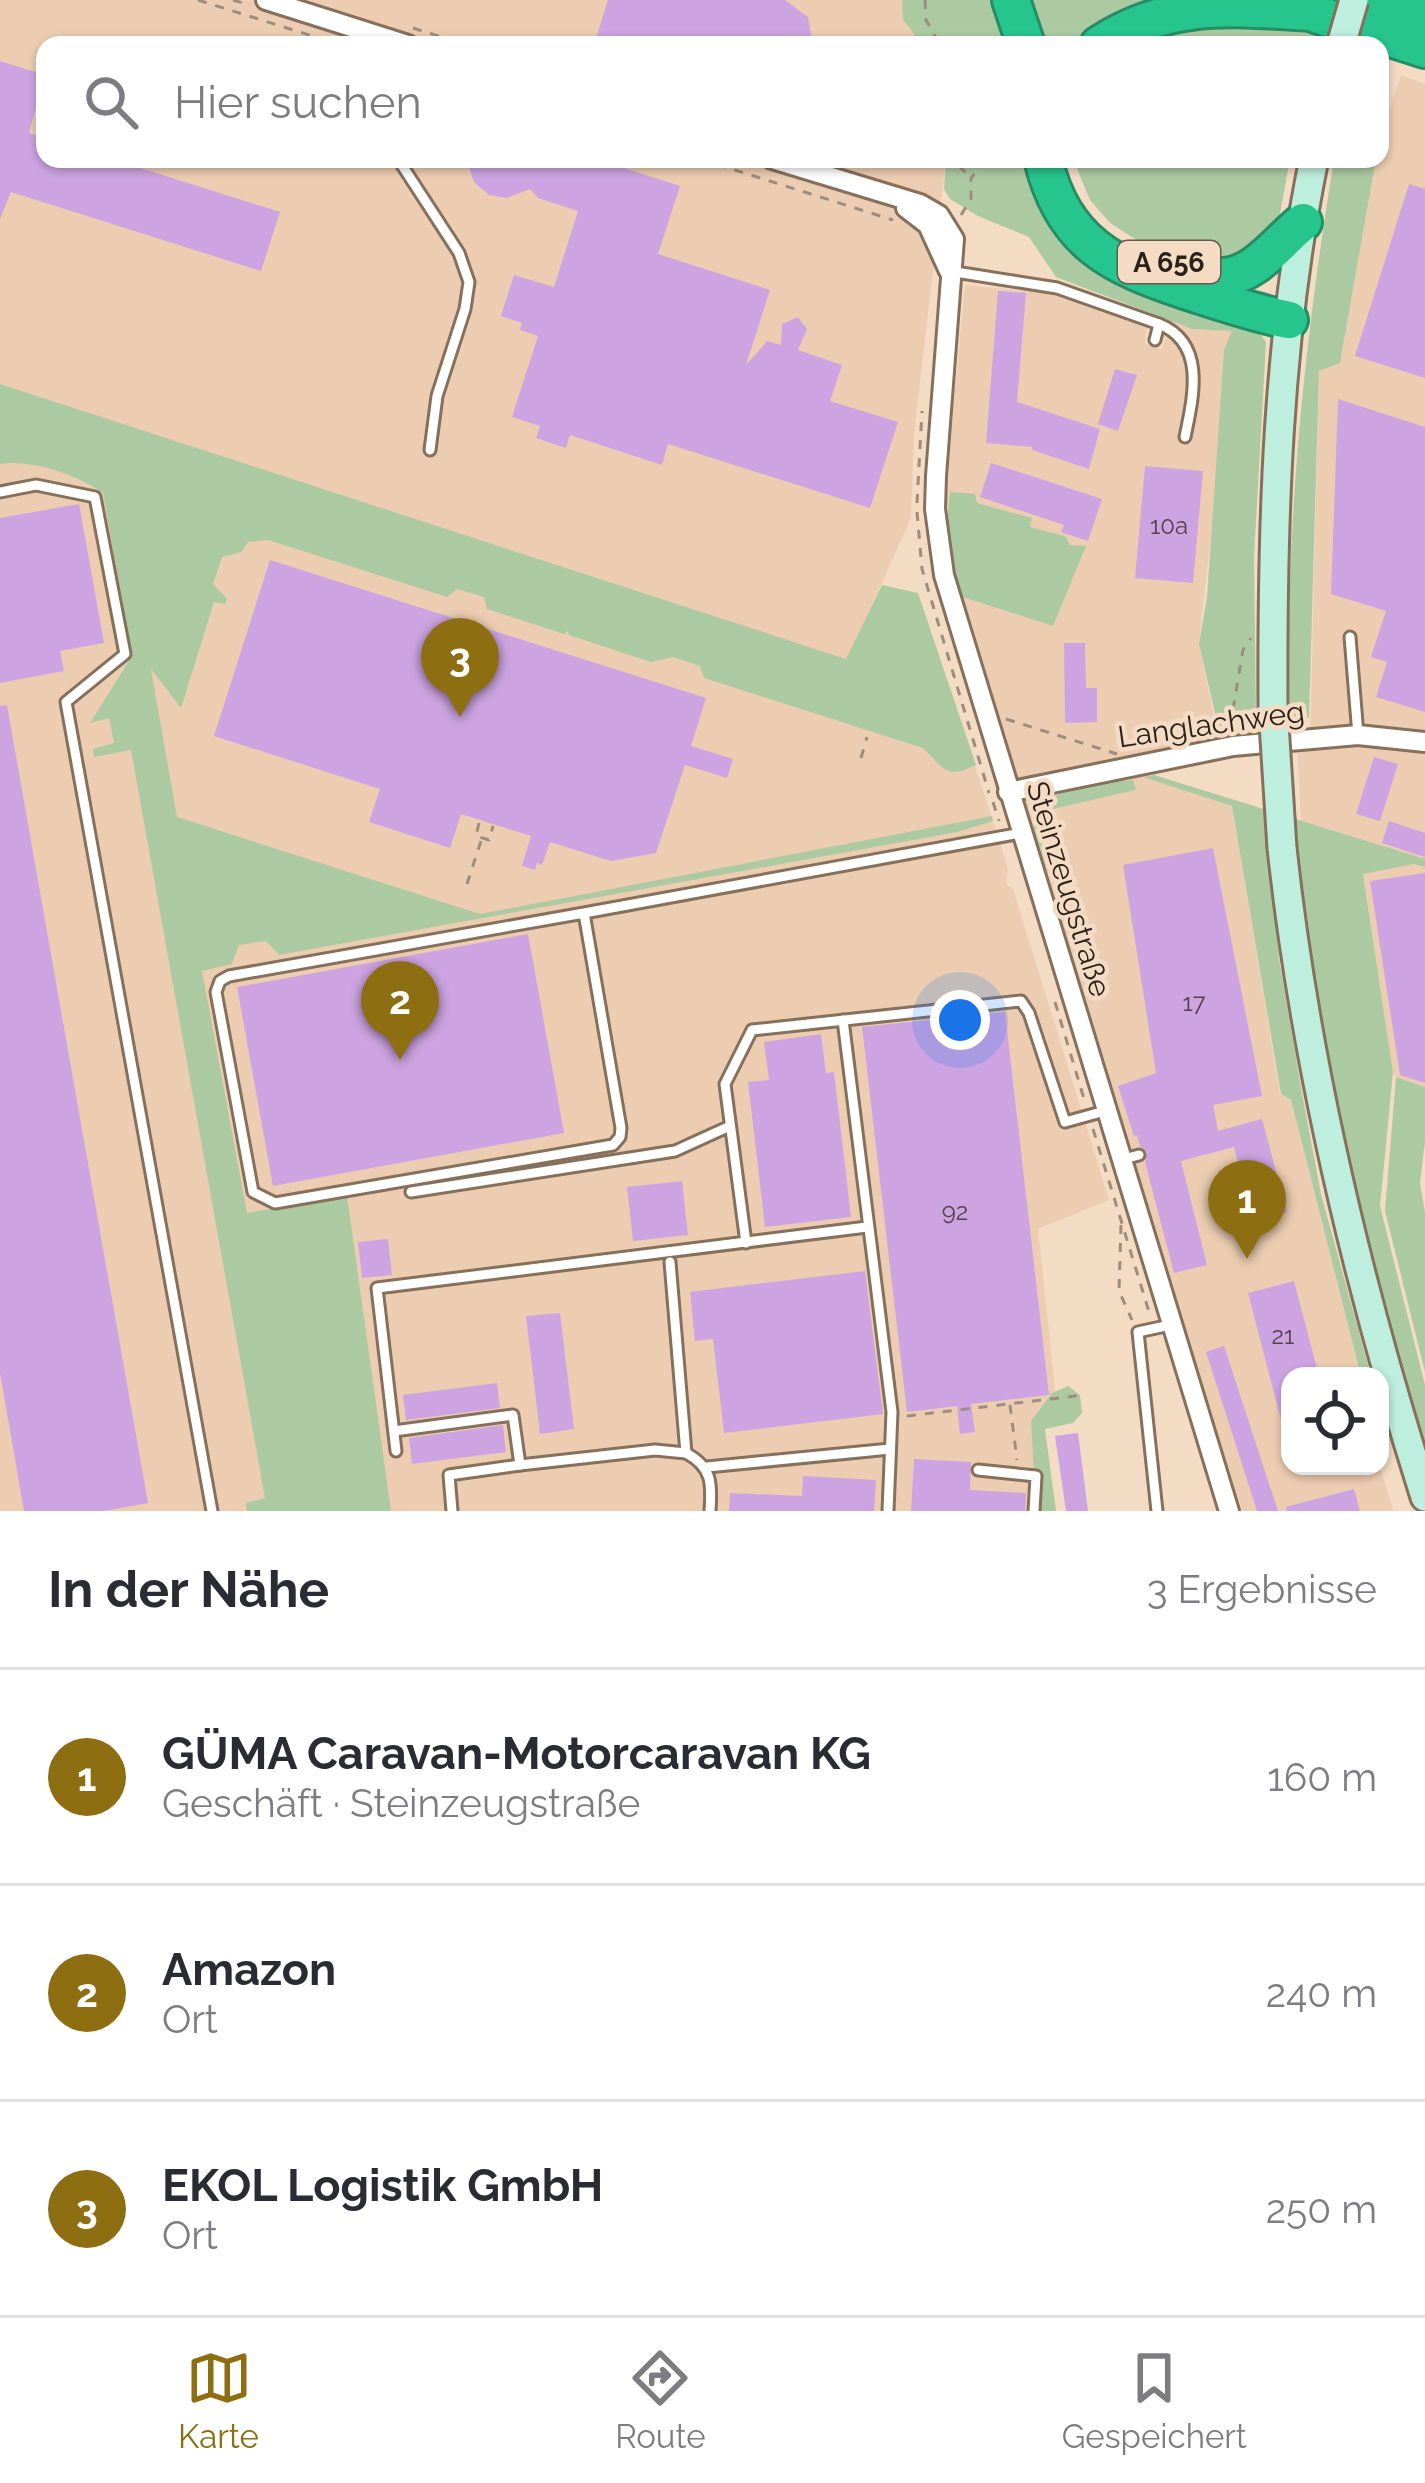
<!DOCTYPE html>
<html lang="de">
<head>
<meta charset="utf-8">
<style>
  body { margin:0; font-family:Raleway,sans-serif; background:#f2f2f3; color:#2b2b33 }
  .controls { position:absolute; right:36px; bottom:36px; display:grid; overflow:hidden; border-radius:24px; box-shadow:0 3px 9px #0004 }
  .controls button { width:108px; height:108px; display:grid; place-items:center; padding:0; border:0; border-bottom:3px solid #e1e1e2; background:#fff; color:#2b2b33; font:60px sans-serif }
  .you { position:absolute; left:960px; top:1020px; width:42px; height:42px; margin:-30px; border:9px solid #fff; border-radius:50%; background:#1a73e8; box-shadow:0 0 0 18px #1a73e833 }
  .badge { display:grid; place-items:center; width:78px; height:78px; border-radius:50%; background:#8d6f12; color:#fff; font-size:39px; font-weight:700 }
  .pin { position:absolute; translate:-50% -99px; filter:drop-shadow(0 3px 6px #0008) }
  .pin::after { content:''; position:absolute; top:63px; width:42px; height:36px; background:inherit; clip-path:polygon(0 0,100% 0,50% 100%) }
  .list { margin:0; padding:0; list-style:none }
  h2 { display:flex; justify-content:space-between; align-items:center; height:156px; margin:0; padding:0 48px; font-size:51px }
  h2 small { font-size:39px; font-weight:400; color:#7c7c81 }
  .list li { display:grid; grid-template-columns:78px 1fr auto; gap:36px; align-items:center; box-sizing:border-box; height:216px; padding:0 48px; border-top:3px solid #e1e1e2 }
  .list b { display:block; font-size:45px; white-space:nowrap }
  .list p { margin:0; font-size:39px; white-space:nowrap; color:#7c7c81 }
  .list em { font-size:39px; font-style:normal; color:#7c7c81 }
  .icon { flex:none; width:66px; height:66px; fill:none; stroke:currentColor; stroke-width:2; stroke-linecap:round; stroke-linejoin:round }
  .map { position:relative; flex:none; width:1425px; height:1511px; overflow:hidden }
  .search { position:absolute; background:#fff; box-shadow:0 3px 9px #0004; left:36px; right:36px; top:36px; height:132px; display:flex; align-items:center; gap:30px; box-sizing:border-box; padding:0 42px; border-radius:24px; color:#7c7c81; font-size:45px }
  .sheet { height:804px; background:#fff }
  nav { display:flex; justify-content:space-around; align-items:center; box-sizing:border-box; height:168px; border-top:3px solid #e1e1e2; background:#fff; font-size:33px; color:#7c7c81 }
  nav a { display:grid; justify-items:center; gap:6px }
  nav .on { color:#8d6f12 }
  .map>svg:first-child { display:block }
  .built { fill:#eccdb1 }
  .green { fill:#abcaa2 }
  .building { fill:#cda4e1 }
  .lines { fill:none; stroke-linecap:round; stroke-linejoin:round }
  .lane-casing { stroke:#86705b; stroke-width:15 }
  .street-casing { stroke:#86705b; stroke-width:24 }
  .secondary-casing { stroke:#86705b; stroke-width:33 }
  .highway-casing { stroke:#278c64; stroke-width:42 }
  .path { stroke:#9f8d7c; stroke-width:3; stroke-dasharray:9 9; stroke-linecap:butt }
  .lane { stroke:#fff; stroke-width:9 }
  .street { stroke:#fff; stroke-width:18 }
  .secondary { stroke:#beeedd; stroke-width:27 }
  .highway { stroke:#26c58d; stroke-width:36 }
  .secondary-bridge-casing { stroke:#86705b; stroke-width:33; stroke-linecap:butt }
  .secondary-bridge { stroke:#beeedd; stroke-width:27 }
  .labels { text-anchor:middle; dominant-baseline:central; stroke-width:9; stroke-linejoin:round; paint-order:stroke }
  .number-label { font-size:24px; fill:#53424a }
  .shield { fill:#f4dbc4; stroke:#67594c; stroke-width:3 }
  .shield-label { font-size:27px; font-weight:bold; fill:#2a2118 }
  .street-label { font-size:30px; fill:#2a2118; stroke:#f4dbc4 }
</style>
</head>
<body>
<div class="map">
<svg width="1425" height="1511" viewBox="0 0 1425 1511">
  <rect width="100%" height="100%" fill="#f4dbc4"/>
  <g class="built">
    <path d="M0,0H902L904,19L922,45H45V159H946L914,434L911,518L848,658L950,688L1002,849L1008,870L1006,884L1013,889L1109,1200L1038,1229L1057,1409L1045,1410L1041,1511H0Z"/>
    <path d="M1401,75L1425,84V1087L1396,1077L1393,1072L1363,873L1414,864L1417,857L1301,820L1297,745L1310,742L1319,370L1340,363L1376,159H1380V137Z"/>
    <path d="M965,285L1054,294L1147,325L1145,344L1162,349L1171,321L1192,329L1233,331L1199,644L1222,754L1146,776L1232,806L1280,1094L1291,1100L1361,1376H1290V1466H1380L1393,1511H1243L1230,1473L953,579L945,532L947,475Z"/>
  </g>
  <g class="green">
    <path d="M902,0H997L1014,45H922L903,19Z"/>
    <path d="M1020,0H1150L1091,45H1035Z"/>
    <path d="M1164,18L1292,25L1320,33L1317,45H1111Z"/>
    <path d="M946,159H1032L1068,240L1252,323L1266,342L1254,556L1256,722L1218,726L1199,644L1207,597L1224,350L1232,331L1192,329L1056,277L1029,237L978,216L950,199L944,189Z"/>
    <path d="M1073,159H1290L1277,230L1266,247L1208,265L1146,246L1110,223L1090,200Z"/>
    <path d="M1334,159H1376L1340,363L1319,371L1309,718L1290,721C1284,534 1304,344 1334,159Z"/>
    <path d="M0,384L846,659L882,585L918,593L976,765C945,780 945,769 923,748L704,678L700,666L673,657L651,662L569,635L568,631L564,634L487,609L484,597L457,589L447,597L268,540L248,542L241,552L222,557L213,584L227,599L225,604L214,602L181,708L151,669L177,817L480,914L992,816L993,821L957,832L279,955L266,941L239,945L232,964L202,971L247,1213L347,1196L391,1511H247L246,1503L265,1498L131,750L94,757L93,749L114,743L109,718L90,723L132,656L103,493C77,475 32,459 0,464Z"/>
    <path d="M950,492L975,494L977,503L1032,518L1030,527L1065,536L1070,545L1086,546L1053,626L960,596L946,532Z"/>
    <path d="M1154,775L1425,859V867L1414,864L1363,874L1393,1072L1380,1206L1425,1385V1465L1374,1282L1326,1087L1296,858V825L1266,817L1279,959L1302,1093L1321,1194L1371,1376H1361L1291,1100L1281,1094L1232,806L1143,777Z"/>
    <path d="M1133,780L1136,790L1044,811L1052,865L1044,867C1041,855 1035,841 1034,829C1033,784 1103,784 1133,780Z"/>
    <path d="M1396,1077L1425,1087V1141L1420,1183L1425,1212V1372L1385,1211Z"/>
    <path d="M1068,1386L1080,1395L1082,1413L1073,1423L1045,1429L1056,1511H1036L1031,1421L1052,1393Z"/>
  </g>
  <g class="building">
    <path d="M608,0H785L808,17L813,45H603L595,42Z"/>
    <path d="M0,61L45,75L29,133L45,138V159H112L280,212L261,271L11,192L0,219Z"/>
    <path d="M466,159H596L680,186L658,254L770,290L746,365L767,341L781,345L782,324L798,317L807,329L798,350L842,365L830,401L898,422L870,508L668,444L662,465L570,435L566,448L536,438L540,426L512,417L538,336L520,330L522,323L501,316L514,275L554,287L578,211L538,198L530,189L507,198L489,195L474,182Z"/>
    <path d="M1409,184L1425,189V378L1355,356Z"/>
    <path d="M998,291L1026,293L1017,402L1100,429L1089,469L1032,450V447L986,443Z"/>
    <path d="M1115,369L1137,375L1118,431L1098,424Z"/>
    <path d="M1338,399L1425,427V712L1376,697L1387,662L1371,657L1386,611L1331,594Z"/>
    <path d="M991,463L1102,499L1088,541L1061,532L1064,525L980,497Z"/>
    <path d="M1145,466L1203,471L1193,583L1135,578Z"/>
    <path d="M79,504L104,643L60,651L64,671L0,683V518Z"/>
    <path d="M270,560L706,698L691,746L733,759L727,778L685,765L656,853L611,861L550,842L542,865L537,863L535,870L522,866L531,836L461,814L450,848L369,822L380,789L214,736Z"/>
    <path d="M1064,643H1085L1086,688H1097V722L1065,723Z"/>
    <path d="M7,705L148,1503L104,1511H24L0,1373V706Z"/>
    <path d="M1374,757L1398,764L1380,821L1356,814Z"/>
    <path d="M1389,821L1425,833V857L1382,843Z"/>
    <path d="M1213,848L1262,1096L1213,1105L1218,1131L1262,1119L1287,1212L1253,1221L1234,1147L1181,1161L1207,1265L1174,1273L1145,1162L1147,1152L1140,1146L1137,1135L1134,1136L1118,1086L1156,1073L1123,865Z"/>
    <path d="M1425,873V1083L1400,1075L1370,881Z"/>
    <path d="M528,934L564,1133L273,1186L237,987Z"/>
    <path d="M1005,1012L1049,1395L971,1404L975,1432L960,1434L957,1406L907,1412L862,1027Z"/>
    <path d="M821,1034L826,1073L834,1072L851,1217L765,1227L748,1082L769,1080L764,1042Z"/>
    <path d="M682,1181L688,1235L633,1241L627,1187Z"/>
    <path d="M388,1239L392,1275L362,1278L358,1242Z"/>
    <path d="M865,1271L883,1414L724,1433L713,1339L695,1341L690,1292Z"/>
    <path d="M1294,1281L1319,1376H1290V1438L1286,1439L1248,1293Z"/>
    <path d="M560,1313L574,1429L540,1434L526,1316Z"/>
    <path d="M1224,1346L1278,1511H1257L1206,1352Z"/>
    <path d="M497,1383L500,1408L406,1420L403,1395Z"/>
    <path d="M503,1425L506,1452L412,1464L409,1438Z"/>
    <path d="M1078,1433L1088,1511H1066L1055,1436Z"/>
    <path d="M914,1459L971,1462L970,1490L1026,1493L1025,1511H911Z"/>
    <path d="M803,1476L876,1480L874,1511H729L730,1493L802,1496Z"/>
    <path d="M1354,1489L1360,1511H1287L1286,1507Z"/>
  </g>
  <g class="lines">
    <g class="lane-casing">
      <g id="lane">
        <path d="M398,159L459,253L469,282L465,309L437,396L430,450"/>
        <path d="M949,271L1057,288L1159,324L1155,340"/>
        <path d="M1159,324C1207,343 1193,398 1185,437"/>
        <path d="M0,492L36,485L95,497L125,654L66,702L212,1511"/>
        <path d="M1350,637L1358,735"/>
        <path d="M584,913L229,976L220,981L216,992L253,1192L275,1203L613,1145L620,1137L621,1128L584,913L1021,833"/>
        <path d="M843,1020L892,1412L888,1511"/>
        <path d="M1120,1160L1139,1155"/>
        <path d="M411,1192L675,1151L730,1126"/>
        <path d="M746,1243L725,1084L752,1030L1021,1001L1029,1013L1065,1122L1105,1111"/>
        <path d="M670,1262L686,1453C712,1467 712,1483 710,1511"/>
        <path d="M394,1431L513,1415L520,1465L655,1450L686,1453"/>
        <path d="M396,1451L377,1288L867,1227"/>
        <path d="M707,1467L890,1449"/>
        <path d="M978,1470L1036,1476L1034,1511"/>
        <path d="M452,1511L449,1475L520,1465"/>
        <path d="M1157,1511L1138,1332L1170,1325"/>
      </g>
    </g>
    <g class="street-casing">
      <g id="street">
        <path d="M266,0L408,45"/>
        <path d="M772,159L920,204L939,215L954,239L936,476L935,509L944,575L1229,1511"/>
        <path d="M906,208L928,225L949,271"/>
        <path d="M1008,792L1233,746L1358,735L1425,742"/>
      </g>
    </g>
    <g class="secondary-casing">
      <g id="secondary">
        <path d="M1273,708C1272,525 1277,339 1314,159"/>
        <path d="M1282,848C1306,1069 1358,1285 1425,1497"/>
      </g>
    </g>
    <g class="highway-casing">
      <g id="highway">
        <path d="M1011,0L1026,45"/>
        <path d="M1376,0L1425,16"/>
        <path d="M1316,14L1425,49"/>
        <path d="M1099,45C1167,0 1231,7 1311,12"/>
        <path d="M1043,159C1063,243 1112,266 1188,291C1222,302 1254,313 1289,320"/>
        <path d="M1177,265C1191,269 1210,278 1224,277C1256,275 1279,241 1303,222"/>
      </g>
    </g>
    <g class="path">
      <path d="M198,0L341,45"/>
      <path d="M233,0L249,5"/>
      <path d="M925,0L926,20L940,45"/>
      <path d="M413,28L467,45"/>
      <path d="M426,40L441,45"/>
      <path d="M700,159L893,220"/>
      <path d="M737,159L754,165"/>
      <path d="M959,166L970,177"/>
      <path d="M961,215L971,199V178L987,159"/>
      <path d="M917,503L922,411"/>
      <path d="M917,512L922,569L989,793"/>
      <path d="M1006,719L1117,754"/>
      <path d="M1230,727L1243,650L1251,638"/>
      <path d="M861,758L867,737"/>
      <path d="M993,802L999,821"/>
      <path d="M479,823L476,836L489,840L493,826"/>
      <path d="M467,884L482,838"/>
      <path d="M1055,1002L1085,1102"/>
      <path d="M1093,1129L1150,1315"/>
      <path d="M1121,1225L1119,1291L1132,1320"/>
      <path d="M1010,1405L1017,1460"/>
      <path d="M907,1416L1084,1395"/>
    </g>
    <use href="#lane" class="lane"/>
    <use href="#street" class="street"/>
    <use href="#secondary" class="secondary"/>
    <use href="#highway" class="highway"/>
    <g class="secondary-bridge-casing">
      <g id="secondary-bridge">
        <path d="M1341,45L1354,0"/>
        <path d="M1273,708L1282,848"/>
      </g>
    </g>
    <use href="#secondary-bridge" class="secondary-bridge"/>
  </g>
  <g class="labels">
    <g class="number-label">
      <text x="1169" y="525">10a</text>
      <text x="1194" y="1002">17</text>
      <text x="955" y="1211">92</text>
      <text x="1283" y="1335">21</text>
    </g>
    <rect class="shield" x="1118" y="241" width="102" height="42" rx="9"/>
    <g class="shield-label">
      <text x="1169" y="262">A 656</text>
    </g>
    <g class="street-label">
      <text transform="translate(1211 724) rotate(-8)">Langlachweg</text>
      <text transform="translate(1069 889) rotate(73)">Steinzeugstraße</text>
    </g>
  </g>
</svg>
<div class="controls">
<button><svg class="icon" aria-label="locate" viewBox="0 0 24 24"><circle cx="12" cy="12" r="6"/><path d="M12 2v4M12 18v4M2 12h4M18 12h4"/></svg></button>
</div>
<div class="you"></div>
<div class="pin badge" style="left:1247px;top:1259px">1</div>
<div class="pin badge" style="left:400px;top:1060px">2</div>
<div class="pin badge" style="left:460px;top:717px">3</div>
<div class="search"><svg class="icon" aria-label="search" viewBox="0 0 24 24"><circle cx="10" cy="10" r="6"/><path d="M15 15l6 6"/></svg>Hier suchen</div>
</div>
<section class="sheet">
<h2>In der Nähe<small>3 Ergebnisse</small></h2>
<ul class="list">
<li><span class="badge">1</span><div><b>GÜMA Caravan-Motorcaravan KG</b><p>Geschäft · Steinzeugstraße</p></div><em>160 m</em></li>
<li><span class="badge">2</span><div><b>Amazon</b><p>Ort</p></div><em>240 m</em></li>
<li><span class="badge">3</span><div><b>EKOL Logistik GmbH</b><p>Ort</p></div><em>250 m</em></li>
</ul>
</section>
<nav>
<a class="on"><svg class="icon" aria-label="map" viewBox="0 0 24 24"><path d="M3 6l6-2 6 2 6-2v14l-6 2-6-2-6 2zM9 4v14M15 6v14"/></svg>Karte</a>
<a><svg class="icon" aria-label="directions" viewBox="0 0 24 24"><path d="M12 3l9 9-9 9-9-9zM9 14v-3h6M13 9l2 2-2 2"/></svg>Route</a>
<a><svg class="icon" aria-label="saved" viewBox="0 0 24 24"><path d="M7 4h10v16l-5-4-5 4z"/></svg>Gespeichert</a>
</nav>
</body>
</html>
